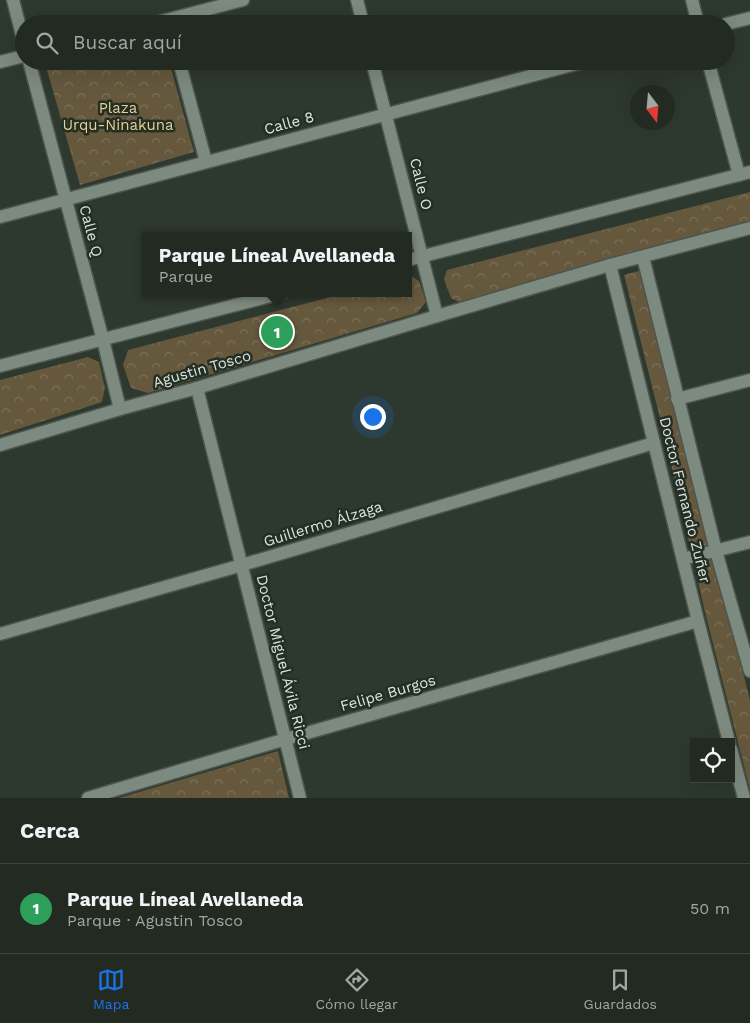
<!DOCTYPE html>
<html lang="es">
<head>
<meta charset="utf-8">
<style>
  body { margin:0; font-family:"Work Sans",sans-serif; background:#2e362f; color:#f1f3f6 }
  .controls { position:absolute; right:15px; bottom:15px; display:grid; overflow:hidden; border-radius:0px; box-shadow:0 5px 20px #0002 }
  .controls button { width:45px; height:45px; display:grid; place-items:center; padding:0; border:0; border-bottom:1px solid #3f4640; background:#222a22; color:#f1f3f6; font:25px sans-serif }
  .compass { position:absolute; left:630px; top:85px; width:45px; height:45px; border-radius:50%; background:#222a22; box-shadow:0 5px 20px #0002; rotate:164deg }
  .you { position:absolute; left:372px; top:416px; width:18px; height:18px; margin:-12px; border:4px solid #fff; border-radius:50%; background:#1a73e8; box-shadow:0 0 0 8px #1a73e833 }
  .badge { display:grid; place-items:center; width:32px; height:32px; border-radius:50%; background:#1a73e8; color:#fff; font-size:16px; font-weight:700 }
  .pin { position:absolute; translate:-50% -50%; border:2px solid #fff; box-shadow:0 1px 5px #0006 }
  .popup { position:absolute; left:142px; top:232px; width:270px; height:65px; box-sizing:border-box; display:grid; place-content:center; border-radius:0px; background:#222a22; filter:drop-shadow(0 1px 4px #0005); font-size:16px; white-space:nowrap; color:#a2a7a5 }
  .popup b { font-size:19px; color:#f1f3f6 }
  .popup::after { content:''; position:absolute; left:50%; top:100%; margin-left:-10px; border:10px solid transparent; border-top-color:#222a22 }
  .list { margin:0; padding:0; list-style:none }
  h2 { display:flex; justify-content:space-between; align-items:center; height:65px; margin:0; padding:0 20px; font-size:21px }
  h2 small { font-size:16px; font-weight:400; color:#a2a7a5 }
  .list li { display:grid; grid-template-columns:32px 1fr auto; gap:15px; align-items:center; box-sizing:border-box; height:90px; padding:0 20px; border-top:1px solid #3f4640 }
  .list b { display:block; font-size:19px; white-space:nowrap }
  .list p { margin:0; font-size:16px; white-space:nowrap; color:#a2a7a5 }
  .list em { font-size:16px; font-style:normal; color:#a2a7a5 }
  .icon { flex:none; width:28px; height:28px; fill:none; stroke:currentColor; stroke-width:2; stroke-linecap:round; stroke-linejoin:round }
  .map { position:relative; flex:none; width:750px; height:798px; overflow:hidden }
  .search { position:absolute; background:#222a22; box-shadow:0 5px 20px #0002; left:15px; right:15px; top:15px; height:55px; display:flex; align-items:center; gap:12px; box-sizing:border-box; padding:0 18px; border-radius:28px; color:#a2a7a5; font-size:19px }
  .sheet { height:155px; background:#222a22 }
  nav { display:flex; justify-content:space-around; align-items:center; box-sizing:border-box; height:70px; border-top:1px solid #3f4640; background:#222a22; font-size:14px; color:#a2a7a5 }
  nav a { display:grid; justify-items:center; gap:2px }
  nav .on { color:#1a73e8 }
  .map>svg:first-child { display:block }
  .forest { fill:url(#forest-crowns) }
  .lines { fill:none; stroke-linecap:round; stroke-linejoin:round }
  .minor-casing { stroke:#4d564e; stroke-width:15 }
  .minor { stroke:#7d8a7f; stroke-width:12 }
  .labels { text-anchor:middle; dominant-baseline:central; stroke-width:5; stroke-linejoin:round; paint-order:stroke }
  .park-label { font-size:15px; fill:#ebce93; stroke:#232e24 }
  .street-label { font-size:15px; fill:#dde4dd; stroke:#232e24 }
</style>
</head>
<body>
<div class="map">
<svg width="750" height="798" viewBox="0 0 750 798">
  <defs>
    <pattern id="forest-crowns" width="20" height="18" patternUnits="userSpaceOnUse" patternTransform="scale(1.25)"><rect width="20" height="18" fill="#65583d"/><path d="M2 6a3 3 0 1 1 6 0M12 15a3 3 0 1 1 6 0" fill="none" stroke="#7b7059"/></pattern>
  </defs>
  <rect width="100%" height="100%" fill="#2d382e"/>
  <g class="forest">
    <path d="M52,61H169L194,152L80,185L45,63Z"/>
    <path d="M750,192V221L461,303L451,298L444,279L447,270Z"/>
    <path d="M639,271L750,700V790L705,612L667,446L624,275Z"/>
    <path d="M411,276L419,281L426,302L417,313L148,393L131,388L123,365L128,350L346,293H408V277Z"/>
    <path d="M88,357L99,362L105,388L102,402L0,435V380Z"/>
    <path d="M278,751L289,798H119Z"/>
  </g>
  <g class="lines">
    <g class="minor-casing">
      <g id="minor">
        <path d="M13,0L24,43"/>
        <path d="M357,0L363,24"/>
        <path d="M692,0L698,24"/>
        <path d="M151,24L243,0"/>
        <path d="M726,24L750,18"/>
        <path d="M29,61L103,340L120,409"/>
        <path d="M179,61L206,162"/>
        <path d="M372,61L437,316"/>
        <path d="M708,61L739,175"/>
        <path d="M0,62L24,56"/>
        <path d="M0,217L587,61"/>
        <path d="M643,257L716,551L750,671"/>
        <path d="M408,260L750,172"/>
        <path d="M610,265L698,621L729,742"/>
        <path d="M0,366L282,293"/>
        <path d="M197,388L300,798"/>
        <path d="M677,399L750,380"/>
        <path d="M0,445L120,409L197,388L437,316L610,265L750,228"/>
        <path d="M683,559L750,542"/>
        <path d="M0,634L242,565L654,443"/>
        <path d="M731,749L744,798"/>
        <path d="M88,798L286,739L698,621"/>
      </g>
    </g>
    <use href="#minor" class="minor"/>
  </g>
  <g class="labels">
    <g class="park-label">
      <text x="118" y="108">Plaza<tspan x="118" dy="17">Urqu-Ninakuna</tspan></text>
    </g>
    <g class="street-label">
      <text transform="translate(289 123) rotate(-15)">Calle 8</text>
      <text transform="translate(421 184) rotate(76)">Calle O</text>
      <text transform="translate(91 231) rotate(75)">Calle Q</text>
      <text transform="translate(202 369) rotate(-16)">Agustin Tosco</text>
      <text transform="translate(685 500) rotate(76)">Doctor Fernando Zuñer</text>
      <text transform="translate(323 524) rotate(-17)">Guillermo Álzaga</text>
      <text transform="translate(283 662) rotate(76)">Doctor Miguel Ávila Ricci</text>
      <text transform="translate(388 693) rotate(-16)">Felipe Burgos</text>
    </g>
  </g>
</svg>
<div class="controls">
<button><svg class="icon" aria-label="locate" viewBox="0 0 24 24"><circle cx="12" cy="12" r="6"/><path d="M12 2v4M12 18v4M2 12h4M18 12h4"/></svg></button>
</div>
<svg class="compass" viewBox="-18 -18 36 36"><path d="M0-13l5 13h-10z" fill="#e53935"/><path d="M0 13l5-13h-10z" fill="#a2a7a5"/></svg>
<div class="you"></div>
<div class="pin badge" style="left:277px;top:332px;background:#2e9e5b">1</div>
<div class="popup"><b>Parque Líneal Avellaneda</b>Parque</div>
<div class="search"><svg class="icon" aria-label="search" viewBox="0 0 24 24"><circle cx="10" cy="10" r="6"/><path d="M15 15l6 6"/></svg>Buscar aquí</div>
</div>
<section class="sheet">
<h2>Cerca<small></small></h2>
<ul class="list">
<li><span class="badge" style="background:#2e9e5b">1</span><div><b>Parque Líneal Avellaneda</b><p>Parque · Agustin Tosco</p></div><em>50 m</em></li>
</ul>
</section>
<nav>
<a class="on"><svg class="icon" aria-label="map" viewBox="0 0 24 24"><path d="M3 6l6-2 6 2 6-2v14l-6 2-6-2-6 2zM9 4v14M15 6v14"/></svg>Mapa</a>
<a><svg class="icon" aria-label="directions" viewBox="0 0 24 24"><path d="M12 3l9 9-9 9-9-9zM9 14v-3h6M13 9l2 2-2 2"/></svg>Cómo llegar</a>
<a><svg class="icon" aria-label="saved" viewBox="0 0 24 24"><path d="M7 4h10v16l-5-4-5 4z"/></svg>Guardados</a>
</nav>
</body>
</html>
